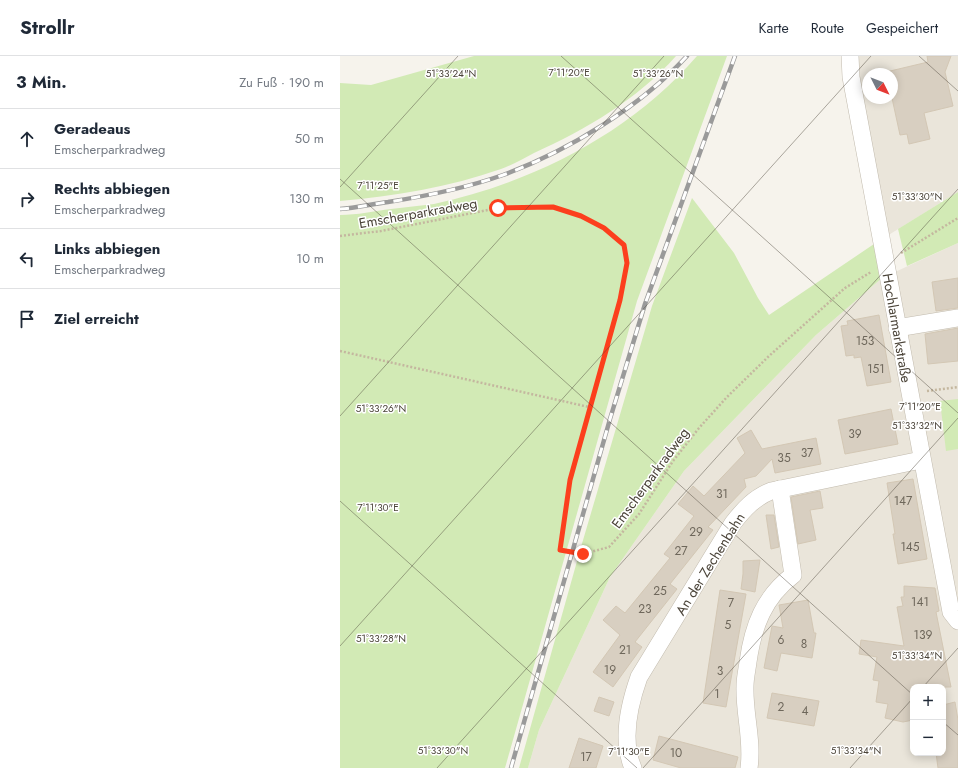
<!DOCTYPE html>
<html lang="de">
<head>
<meta charset="utf-8">
<style>
  body { margin:0; font-family:Jost,sans-serif; background:#f2f2f3; color:#1f2937 }
  .controls { position:absolute; right:12px; bottom:12px; display:grid; overflow:hidden; border-radius:8px; box-shadow:0 2px 10px #0003 }
  .controls button { width:36px; height:36px; display:grid; place-items:center; padding:0; border:0; border-bottom:1px solid #e0e1e3; background:#fff; color:#1f2937; font:20px sans-serif }
  .compass { position:absolute; left:522px; top:12px; width:36px; height:36px; border-radius:50%; background:#fff; box-shadow:0 2px 10px #0003; rotate:132deg }
  .stop { position:absolute; width:12px; height:12px; margin:-9px; border:3px solid #fc3f1d; border-radius:50%; background:#fff }
  .stop.end { background:#fc3f1d; border-color:#fff; box-shadow:0 1px 4px #0008 }
  .list { margin:0; padding:0; list-style:none }
  h2 { display:flex; justify-content:space-between; align-items:center; height:52px; margin:0; padding:0 16px; font-size:17px }
  h2 small { font-size:13px; font-weight:400; color:#747a83 }
  .list li { display:grid; grid-template-columns:26px 1fr auto; gap:12px; align-items:center; box-sizing:border-box; height:60px; padding:0 16px; border-top:1px solid #e0e1e3 }
  .list b { display:block; font-size:15px; white-space:nowrap }
  .list p { margin:0; font-size:13px; white-space:nowrap; color:#747a83 }
  .list em { font-size:13px; font-style:normal; color:#747a83 }
  .icon { flex:none; width:22px; height:22px; fill:none; stroke:currentColor; stroke-width:2; stroke-linecap:round; stroke-linejoin:round }
  .map { position:relative; flex:none; width:618px; height:712px; overflow:hidden }
  header { display:flex; align-items:center; gap:24px; box-sizing:border-box; height:56px; padding:0 20px; background:#fff; border-bottom:1px solid #e0e1e3 }
  header strong { font-size:19px }
  nav { display:flex; gap:22px; margin-inline-start:auto; font-size:14px }
  main { display:flex }
  aside { flex:1; background:#fff }
  .map>svg:first-child { display:block }
  .residential { fill:#eae5da; fill-rule:evenodd }
  .green { fill:#d2eab5 }
  .building { fill:#d8cfc1; stroke:#d3c7b4 }
  .lines { fill:none; stroke-linecap:round; stroke-linejoin:round }
  .street-casing { stroke:#c2bbae; stroke-width:18 }
  .path { stroke:#c4b79f; stroke-width:2.5; stroke-dasharray:2 2; stroke-linecap:butt }
  .street { stroke:#fff; stroke-width:17 }
  .rail-casing { stroke:#9a9a9a; stroke-width:4.5 }
  .rail { stroke:#fff; stroke-width:3; stroke-dasharray:9; stroke-linecap:butt }
  .route { stroke:#fc3f1d; stroke-width:5 }
  .ticks { fill:none; stroke:#4b4439; stroke-width:1; stroke-opacity:0.45 }
  .labels { text-anchor:middle; dominant-baseline:central; stroke-width:3; stroke-linejoin:round; paint-order:stroke }
  .number-label { font-size:12px; fill:#6e675b }
  .street-label { font-size:14px; fill:#4b4439; stroke:#fff }
  .ticks-label { font-size:10px; text-anchor:middle; fill:#4b4439; stroke:#fff; stroke-width:3; stroke-linejoin:round; paint-order:stroke }
</style>
</head>
<body>
<header>
<strong>Strollr</strong>
<nav><a>Karte</a><a>Route</a><a>Gespeichert</a></nav>
</header>
<main>
<aside>
<h2>3 Min.<small>Zu Fuß · 190 m</small></h2>
<ul class="list">
<li><svg class="icon" aria-label="ahead" viewBox="0 0 24 24"><path d="M12 20V5M6 11l6-6 6 6"/></svg><div><b>Geradeaus</b><p>Emscherparkradweg</p></div><em>50 m</em></li>
<li><svg class="icon" aria-label="right" viewBox="0 0 24 24"><path d="M7 20v-9h11M14 6l5 5-5 5"/></svg><div><b>Rechts abbiegen</b><p>Emscherparkradweg</p></div><em>130 m</em></li>
<li><svg class="icon" aria-label="left" viewBox="0 0 24 24"><path d="M17 20v-9H6M10 6l-5 5 5 5"/></svg><div><b>Links abbiegen</b><p>Emscherparkradweg</p></div><em>10 m</em></li>
<li><svg class="icon" aria-label="arrive" viewBox="0 0 24 24"><path d="M6 21V4h12l-3 4 3 4H6"/></svg><div><b>Ziel erreicht</b></div></li>
</ul>
</aside>
<div class="map">
<svg width="618" height="712" viewBox="0 0 618 712">
  <rect width="100%" height="100%" fill="#f6f3ec"/>
  <g class="residential">
    <path d="M502,0H618V136L534,188ZM528,18H552V42H528Z"/>
    <path d="M618,187V712H188L199,674L270,521L344,415L476,279L542,222ZM573,631H603V697H573Z"/>
  </g>
  <g class="green">
    <path d="M134,0H336C298,43 245,74 194,97C183,103 172,109 161,113C110,131 54,140 0,145V27L31,29Z"/>
    <path d="M357,0H387L297,245L165,712H0V159C17,159 35,155 51,153C65,151 80,150 94,148C192,127 291,77 357,0Z"/>
    <path d="M618,136V187L567,210L558,173Z"/>
    <path d="M352,142L394,197L418,242L429,259L534,188L542,222L476,279L344,415L270,521L199,674L188,712H179L241,491L312,250Z"/>
    <path d="M618,343V393L606,395L600,345Z"/>
  </g>
  <g class="building">
    <path d="M587,0H611L605,16L613,50L584,57L590,83L569,88L567,78L560,79L552,42V18H546V16L588,6Z"/>
    <path d="M618,222V252L596,255L592,226Z"/>
    <path d="M539,259L551,326L527,330L521,301L514,302V299L506,300L501,270L508,269L507,265Z"/>
    <path d="M618,272V305L588,308L585,278Z"/>
    <path d="M551,353L558,388L505,398L498,364Z"/>
    <path d="M411,374L422,393L476,382L481,408L435,417L432,403L416,420L404,423L406,431L368,471L373,474L330,528L337,533L295,586L302,591L273,631L253,616L280,579L263,564L276,550L285,557L330,502L324,498L354,460L338,448L353,430L364,440L405,397L397,382Z"/>
    <path d="M573,423L587,503L558,508L553,478H555L547,427Z"/>
    <path d="M480,435L483,452L470,454L476,484L458,488L451,441Z"/>
    <path d="M426,459H434L439,491L431,493Z"/>
    <path d="M420,504L415,536L401,533L403,518V505Z"/>
    <path d="M564,530L595,532L599,555L596,556L611,631H573V664L563,666L545,662L548,648L536,646L539,625L533,624L537,601L519,598L521,584L564,590L557,551L563,550L561,541H564Z"/>
    <path d="M380,534L406,538L386,651L363,647Z"/>
    <path d="M468,544L474,577H476L472,602L441,597L437,615L424,612L432,570L443,572L439,549Z"/>
    <path d="M432,637L479,645L474,670L427,662Z"/>
    <path d="M259,641L274,646L269,660L254,655Z"/>
    <path d="M615,646L618,664V712H598L596,697H603V649Z"/>
    <path d="M319,680L398,701L395,712H341L313,704Z"/>
    <path d="M239,682L263,690L256,712H229Z"/>
  </g>
  <g class="lines">
    <g class="street-casing">
      <g id="street">
        <path d="M510,0L511,21L611,556L618,565"/>
        <path d="M557,272L618,262"/>
        <path d="M293,712C281,684 289,649 299,621L393,467C404,453 414,442 431,435L581,404"/>
        <path d="M409,712C413,684 404,658 405,630C405,622 407,614 408,606C413,570 424,541 453,519L440,433"/>
      </g>
    </g>
    <g class="path">
      <path d="M0,180L41,175L158,152L213,151L241,160L264,172L283,189L287,207L280,243L230,423L220,494L243,498L269,491L299,458L333,405L359,372L387,341L429,300L505,232L531,216"/>
      <path d="M561,197L618,162"/>
      <path d="M0,295L249,351"/>
      <path d="M587,335L618,331"/>
    </g>
    <use href="#street" class="street"/>
    <g class="rail-casing">
      <g id="rail">
        <path d="M0,153C16,152 32,148 48,146C87,140 126,132 163,119C228,95 300,51 347,0"/>
        <path d="M171,712L270,363L305,248L395,0"/>
      </g>
    </g>
    <use href="#rail" class="rail"/>
  </g>
  <g class="lines">
    <path class="route" d="M158,152L213,151L241,160L264,172L284,189L287,207L280,244L230,424L220,494L243,498"/>
  </g>
  <path class="ticks" d="M221,0L618,357M579,0L618,35M0,123L573,639M0,131L118,0M0,360L324,0M0,445L297,712M0,590L531,0M583,631L618,592M603,666L618,679M97,712L618,133M303,712L618,362M510,712L573,642"/>
  <g class="labels">
    <g class="number-label">
      <text x="525" y="285">153</text>
      <text x="536" y="313">151</text>
      <text x="515" y="378">39</text>
      <text x="467" y="397">37</text>
      <text x="444" y="402">35</text>
      <text x="382" y="438">31</text>
      <text x="563" y="445">147</text>
      <text x="356" y="476">29</text>
      <text x="570" y="491">145</text>
      <text x="341" y="495">27</text>
      <text x="320" y="535">25</text>
      <text x="580" y="546">141</text>
      <text x="391" y="547">7</text>
      <text x="305" y="553">23</text>
      <text x="388" y="569">5</text>
      <text x="583" y="579">139</text>
      <text x="441" y="584">6</text>
      <text x="464" y="588">8</text>
      <text x="285" y="594">21</text>
      <text x="270" y="614">19</text>
      <text x="380" y="615">3</text>
      <text x="377" y="638">1</text>
      <text x="441" y="651">2</text>
      <text x="465" y="655">4</text>
      <text x="336" y="697">10</text>
      <text x="246" y="701">17</text>
    </g>
    <g class="street-label">
      <text transform="translate(78 157) rotate(-10)">Emscherparkradweg</text>
      <text transform="translate(557 272) rotate(80)">Hochlarmarkstraße</text>
      <text transform="translate(310 422) rotate(-54)">Emscherparkradweg</text>
      <text transform="translate(370 508) rotate(-58)">An der Zechenbahn</text>
    </g>
  </g>
  <g class="ticks-label">
    <text x="229" y="20">7°11'20"E</text>
    <text x="111" y="21">51°33'24"N</text>
    <text x="318" y="21">51°33'26"N</text>
    <text x="38" y="133">7°11'25"E</text>
    <text x="577" y="144">51°33'30"N</text>
    <text x="580" y="354">7°11'20"E</text>
    <text x="41" y="356">51°33'26"N</text>
    <text x="577" y="373">51°33'32"N</text>
    <text x="38" y="455">7°11'30"E</text>
    <text x="41" y="586">51°33'28"N</text>
    <text x="577" y="603">51°33'34"N</text>
    <text x="103" y="698">51°33'30"N</text>
    <text x="516" y="698">51°33'34"N</text>
    <text x="289" y="699">7°11'30"E</text>
  </g>
</svg>
<div class="controls">
<button>+</button>
<button>−</button>
</div>
<svg class="compass" viewBox="-18 -18 36 36"><path d="M0-13l5 13h-10z" fill="#e53935"/><path d="M0 13l5-13h-10z" fill="#747a83"/></svg>
<div class="stop" style="left:158px;top:152px"></div>
<div class="stop end" style="left:243px;top:498px"></div>
</div>
</main>
</body>
</html>
